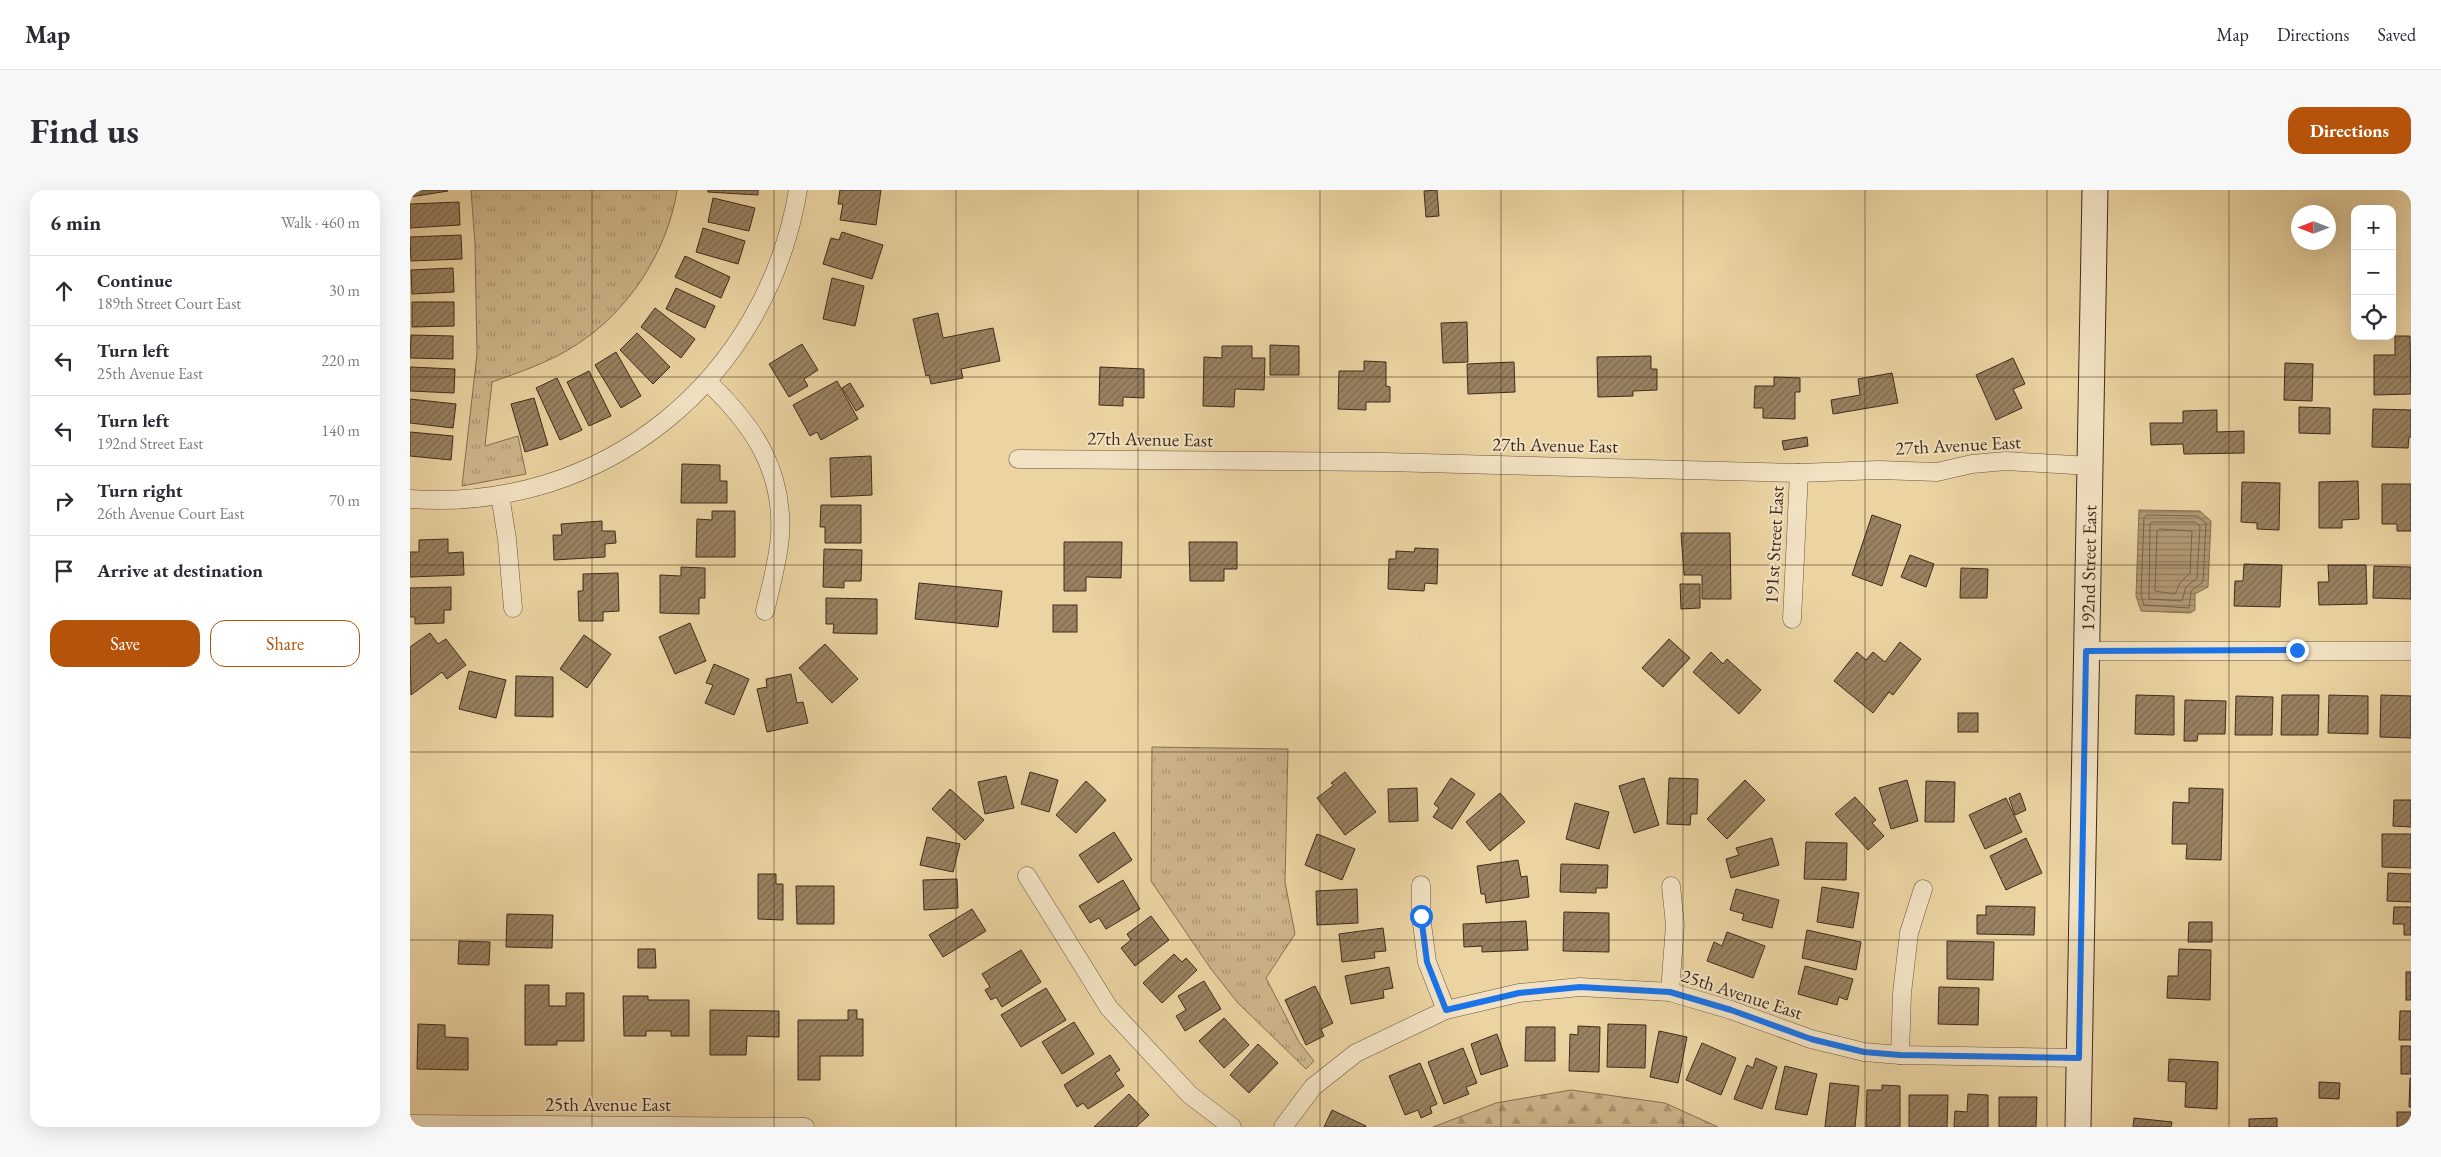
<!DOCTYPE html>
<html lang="en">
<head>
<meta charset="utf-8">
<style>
  body { margin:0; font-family:"EB Garamond",serif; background:#f7f7f7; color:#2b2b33 }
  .controls { position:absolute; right:15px; top:15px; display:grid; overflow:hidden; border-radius:10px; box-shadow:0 5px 20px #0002 }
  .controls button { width:45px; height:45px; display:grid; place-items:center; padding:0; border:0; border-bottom:1px solid #e1e1e2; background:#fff; color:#2b2b33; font:25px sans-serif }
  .compass { position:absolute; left:1881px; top:15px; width:45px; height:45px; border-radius:50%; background:#fff; box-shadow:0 5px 20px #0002; rotate:270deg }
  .stop { position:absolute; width:15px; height:15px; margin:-11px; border:4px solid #1a73e8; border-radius:50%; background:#fff }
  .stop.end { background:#1a73e8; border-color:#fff; box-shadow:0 1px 5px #0008 }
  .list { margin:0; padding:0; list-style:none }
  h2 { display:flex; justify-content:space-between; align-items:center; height:65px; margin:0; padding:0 20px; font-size:21px }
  h2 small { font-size:16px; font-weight:400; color:#7c7c81 }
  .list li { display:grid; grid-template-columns:32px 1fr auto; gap:15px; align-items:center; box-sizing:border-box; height:70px; padding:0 20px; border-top:1px solid #e1e1e2 }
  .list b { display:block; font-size:19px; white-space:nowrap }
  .list p { margin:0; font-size:16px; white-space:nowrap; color:#7c7c81 }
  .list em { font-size:16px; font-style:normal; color:#7c7c81 }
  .actions { display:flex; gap:10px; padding:15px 20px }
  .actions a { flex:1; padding:11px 0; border:1px solid #b45309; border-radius:15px; text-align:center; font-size:18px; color:#b45309 }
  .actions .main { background:#b45309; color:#fff }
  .icon { flex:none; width:28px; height:28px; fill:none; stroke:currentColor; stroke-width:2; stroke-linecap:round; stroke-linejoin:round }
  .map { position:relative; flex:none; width:2001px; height:937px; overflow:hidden; border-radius:15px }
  header { display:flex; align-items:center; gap:30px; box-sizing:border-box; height:70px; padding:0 25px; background:#fff; border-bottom:1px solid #e1e1e2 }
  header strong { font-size:24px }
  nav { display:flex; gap:28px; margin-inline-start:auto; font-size:18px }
  .intro { display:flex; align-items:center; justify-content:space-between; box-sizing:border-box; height:120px; padding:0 30px }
  h1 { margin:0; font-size:35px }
  .button { padding:12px 22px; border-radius:15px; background:#b45309; color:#fff; font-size:18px; font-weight:700 }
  main { display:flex; gap:30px; padding:0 30px }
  aside { flex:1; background:#fff; border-radius:15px; box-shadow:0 5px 20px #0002 }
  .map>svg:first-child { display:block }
  .forest { fill:url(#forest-firs); stroke:#877052 }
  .park { fill:url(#park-tufts); stroke:#877052 }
  .water { fill:url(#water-rules); stroke:#846e50 }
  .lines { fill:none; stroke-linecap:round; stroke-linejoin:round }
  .shore { stroke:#786247; stroke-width:1 }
  .building { fill:url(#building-hatch); stroke:#402b1a }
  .street-casing { stroke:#6b553c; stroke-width:19 }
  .secondary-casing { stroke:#402b1a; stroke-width:27 }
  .street { stroke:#f2e2c3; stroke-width:18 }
  .secondary { stroke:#f2e2c3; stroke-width:25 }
  .route { stroke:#1a73e8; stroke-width:6 }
  .grid { fill:none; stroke:#402b1a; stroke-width:1; stroke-opacity:0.55 }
  .labels { text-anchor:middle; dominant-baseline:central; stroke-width:4; stroke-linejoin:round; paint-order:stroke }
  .street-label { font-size:19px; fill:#402b1a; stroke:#f2e2c3 }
</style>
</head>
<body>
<header>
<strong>Map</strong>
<nav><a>Map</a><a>Directions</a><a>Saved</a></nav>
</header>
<div class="intro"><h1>Find us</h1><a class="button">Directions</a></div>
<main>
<aside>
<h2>6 min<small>Walk · 460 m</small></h2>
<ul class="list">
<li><svg class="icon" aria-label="ahead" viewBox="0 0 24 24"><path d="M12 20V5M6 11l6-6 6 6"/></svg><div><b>Continue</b><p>189th Street Court East</p></div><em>30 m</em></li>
<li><svg class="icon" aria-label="left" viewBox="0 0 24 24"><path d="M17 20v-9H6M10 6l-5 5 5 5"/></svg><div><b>Turn left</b><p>25th Avenue East</p></div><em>220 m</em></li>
<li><svg class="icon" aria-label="left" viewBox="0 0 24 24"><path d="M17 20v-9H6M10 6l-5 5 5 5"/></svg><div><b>Turn left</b><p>192nd Street East</p></div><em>140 m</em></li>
<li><svg class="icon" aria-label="right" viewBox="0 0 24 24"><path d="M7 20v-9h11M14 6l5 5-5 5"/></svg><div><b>Turn right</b><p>26th Avenue Court East</p></div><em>70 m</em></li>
<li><svg class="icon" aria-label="arrive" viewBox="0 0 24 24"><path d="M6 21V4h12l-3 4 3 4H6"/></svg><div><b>Arrive at destination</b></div></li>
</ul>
<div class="actions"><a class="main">Save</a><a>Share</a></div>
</aside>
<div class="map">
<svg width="2001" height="937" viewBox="0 0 2001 937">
  <defs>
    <pattern id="forest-firs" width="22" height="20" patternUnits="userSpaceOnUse" patternTransform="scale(1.25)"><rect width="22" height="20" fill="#ceb68b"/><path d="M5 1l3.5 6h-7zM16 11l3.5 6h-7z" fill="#a99471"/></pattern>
    <pattern id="park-tufts" width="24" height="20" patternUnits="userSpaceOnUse" patternTransform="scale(1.25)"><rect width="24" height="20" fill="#ceb68b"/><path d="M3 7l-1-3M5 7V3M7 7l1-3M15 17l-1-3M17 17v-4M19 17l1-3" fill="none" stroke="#a99471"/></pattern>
    <pattern id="water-rules" width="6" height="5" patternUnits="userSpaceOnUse" patternTransform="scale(1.25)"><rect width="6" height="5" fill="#b19a74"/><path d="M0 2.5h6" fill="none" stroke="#917e5e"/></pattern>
    <pattern id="building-hatch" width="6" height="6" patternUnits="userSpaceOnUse" patternTransform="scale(1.25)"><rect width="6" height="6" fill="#998261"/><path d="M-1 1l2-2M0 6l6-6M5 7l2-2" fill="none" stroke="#7e6b4f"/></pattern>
  </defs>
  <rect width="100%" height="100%" fill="#ebd3a2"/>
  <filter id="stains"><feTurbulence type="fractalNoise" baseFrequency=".004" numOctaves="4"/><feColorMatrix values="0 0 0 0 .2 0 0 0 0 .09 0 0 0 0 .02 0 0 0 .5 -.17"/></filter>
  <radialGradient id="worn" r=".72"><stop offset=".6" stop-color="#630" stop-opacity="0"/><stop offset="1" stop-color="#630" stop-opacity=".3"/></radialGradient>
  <path class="forest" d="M1161,900L1255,913L1308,937H1023L1086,913Z"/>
  <g class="park">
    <path d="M61,0H267C258,61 218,122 166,155C140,172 110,182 82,192L75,256L108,246L116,284L52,296L67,164L65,54Z"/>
    <path d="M742,557L878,559L875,692L885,744L856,788L889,852L904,871L896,879L828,813L801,779L741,691Z"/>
  </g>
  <path class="water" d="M1729,320L1790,321L1801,331L1798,397L1785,404V420L1780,423L1731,421L1726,406Z"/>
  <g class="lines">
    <g class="shore">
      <path d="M1737,325L1787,326L1796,333L1793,392L1781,401L1779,418L1734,415L1731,405L1734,328Z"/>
      <path d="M1743,332H1785L1790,336L1787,388L1776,397L1772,411L1739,409L1740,334Z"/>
      <path d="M1750,339L1782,341L1780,383L1770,393L1765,404L1745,401L1747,342Z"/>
    </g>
  </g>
  <g class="building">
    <path d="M0,0H37L38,1L0,7Z"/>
    <path d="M298,0H348V5L298,2Z"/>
    <path d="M430,0H471L466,35L430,30L433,14H428Z"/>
    <path d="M1027,0L1029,26L1016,27L1014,1Z"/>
    <path d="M303,8L345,18L339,41L298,32Z"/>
    <path d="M49,12L50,35L0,38V14Z"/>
    <path d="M293,38L335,51L328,74L286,62Z"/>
    <path d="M432,42L473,55L462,89L413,74L421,48L429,50Z"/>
    <path d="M51,45L52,69L1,71L0,47Z"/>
    <path d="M275,66L320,87L311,108L265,87Z"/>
    <path d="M43,78L44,102L2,104L1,80Z"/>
    <path d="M422,88L454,96L445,136L413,129Z"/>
    <path d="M266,98L305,116L295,138L256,119Z"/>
    <path d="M2,112H44V136L2,137Z"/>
    <path d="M245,118L285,149L271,168L231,137Z"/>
    <path d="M528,123L533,148L583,138L590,171L551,179L553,188L521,194L519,185L516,186L503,129Z"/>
    <path d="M1057,132L1058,172L1033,173L1031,133Z"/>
    <path d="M227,143L260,177L243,194L210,160Z"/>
    <path d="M1,145L43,146V169L0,168Z"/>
    <path d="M1985,146H2000L2001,204L1964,205V165H1985Z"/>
    <path d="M392,154L408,180L394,189L398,196L379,207L359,174Z"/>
    <path d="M860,155L889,156V185H860Z"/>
    <path d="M812,156H842V168H855L854,200L825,199L824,217L793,216L794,167L812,168Z"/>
    <path d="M206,162L231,206L211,218L185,175Z"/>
    <path d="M1241,166V179H1247V200L1223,201V206L1188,207L1187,167Z"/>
    <path d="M1603,168L1615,194L1603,199L1612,218L1586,230L1566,185Z"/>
    <path d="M954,171L976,172V196L980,197V212H956V220L928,219L929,181H954Z"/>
    <path d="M1104,172L1105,202L1058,204L1057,174Z"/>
    <path d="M1875,173L1903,174L1902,211L1874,210Z"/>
    <path d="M0,177L45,179L44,203L0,201Z"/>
    <path d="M690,177L734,179V208L713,207V216L689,215Z"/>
    <path d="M179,181L201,226L179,236L157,192Z"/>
    <path d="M1482,183L1488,213L1423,224L1421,210L1450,205L1448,189Z"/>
    <path d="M1364,187L1390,188V202H1385V229L1353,228V218H1344L1345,196H1364Z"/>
    <path d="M147,188L172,240L150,250L126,198Z"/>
    <path d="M427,191L448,229L411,250L407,242L400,246L383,215Z"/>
    <path d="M440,193L454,216L446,221L432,198Z"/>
    <path d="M124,208L138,255L115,262L101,214Z"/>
    <path d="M0,209L46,214L43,238L0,233Z"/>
    <path d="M1889,217L1920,218V244L1889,243Z"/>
    <path d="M1963,219L2001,220V247H1999L1998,258L1962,257Z"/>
    <path d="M1807,220V242L1834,241V263L1774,264L1773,254L1741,255L1740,233H1773V221Z"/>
    <path d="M0,242L43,246L41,270L0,266Z"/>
    <path d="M1397,247L1398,256L1374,260L1372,251Z"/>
    <path d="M461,266L462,305L421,307L420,268Z"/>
    <path d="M272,274L310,275V291H317V313H271Z"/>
    <path d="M1948,291L1949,329L1932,330V338H1909V292Z"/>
    <path d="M1832,292L1870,293L1869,340L1847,339V333L1831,332Z"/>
    <path d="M1972,294H2001V341H1987V334H1972Z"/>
    <path d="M411,315H451V353H415V337H410Z"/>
    <path d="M302,321H325V367H286L287,329L302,330Z"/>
    <path d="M1462,325L1491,335L1472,396L1442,385Z"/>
    <path d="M192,331V341H205L206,353L195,354V367L144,370L143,345H152L151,334Z"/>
    <path d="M1271,343H1320L1321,409H1292V385H1274Z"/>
    <path d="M38,349V363L53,362L54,385L0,387V362H9V350Z"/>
    <path d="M654,352H712L711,388L676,387V401H654Z"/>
    <path d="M779,352H827V379H814V391H780Z"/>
    <path d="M1005,358L1028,359L1027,394L1015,393L1014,401L978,399L979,369H986V361L1004,362Z"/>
    <path d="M414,359L452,360L451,391H434V398L413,397Z"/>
    <path d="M1500,365L1524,374L1516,397L1491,387Z"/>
    <path d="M1834,374L1872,375L1870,417L1824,416L1825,391H1833Z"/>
    <path d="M1918,375H1956L1957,414L1909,415L1908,392H1919Z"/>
    <path d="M1964,376L2001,377V409L1963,408Z"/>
    <path d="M271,377L295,378V408H289V424L250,423V385L271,386Z"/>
    <path d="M1551,378L1578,379L1577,408H1550Z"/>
    <path d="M208,383L209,421L193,422V431H169L168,401H173V384Z"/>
    <path d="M509,393L592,401L588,437L505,429Z"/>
    <path d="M1270,394H1290V418L1271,419Z"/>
    <path d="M41,397V420H34V433L5,434V427H0V398Z"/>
    <path d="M416,408L467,409V444L423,443L424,434H416Z"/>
    <rect x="643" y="415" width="24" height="27"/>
    <path d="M280,433L296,471L265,484L249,447Z"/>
    <path d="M20,443L28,454L36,449L56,475L37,489L32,482L1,505L0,457Z"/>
    <path d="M174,445L201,464L177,498L150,479Z"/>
    <path d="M1259,449L1280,468L1253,497L1232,478Z"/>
    <path d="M1490,452L1511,469L1483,505L1479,502L1463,523L1424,491L1447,462L1456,470L1463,462L1475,472Z"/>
    <path d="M415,454L448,489L422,513L389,478Z"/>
    <path d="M1301,462L1313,474L1317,469L1351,500L1329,524L1283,482Z"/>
    <path d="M304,474L339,489L324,525L295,513L303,495L296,493Z"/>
    <path d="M59,481L96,490L86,528L49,519Z"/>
    <path d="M381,484L387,513L393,512L398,533L357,542L347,499L357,497L356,489Z"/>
    <path d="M106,486L143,487V527L105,526Z"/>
    <path d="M1726,505L1764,506V545L1725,544Z"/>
    <path d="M1872,505H1909L1908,545H1871Z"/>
    <path d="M1919,505L1958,506V544L1918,543Z"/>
    <path d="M1971,505L2001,506V548L1970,547Z"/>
    <path d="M1826,506L1863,507L1862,545H1825Z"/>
    <path d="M1775,510L1816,511L1815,544H1788L1787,551H1774Z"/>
    <rect x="1548" y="523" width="20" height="19"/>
    <path d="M620,582L648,590L639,622L611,614Z"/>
    <path d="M935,582L966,622L935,645L907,608L924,595L921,593Z"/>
    <path d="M596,586L604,618L575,624L568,592Z"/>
    <path d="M1041,588L1065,604L1042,639L1023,627L1029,618L1024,614Z"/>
    <path d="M1234,588L1249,635L1224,643L1209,596Z"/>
    <path d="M1259,588L1288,589L1287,624H1281L1280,635L1257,634Z"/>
    <path d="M1335,590L1355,610L1317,649L1297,629Z"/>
    <path d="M1497,590L1508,631L1481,639L1469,598Z"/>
    <path d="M676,591L696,610L666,643L646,625Z"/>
    <path d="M1516,591L1545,592L1544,632H1515Z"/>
    <path d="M1007,598L1008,631L979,632L978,599Z"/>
    <path d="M1779,598L1813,599L1811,670L1776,669L1777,654H1762L1763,612L1779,613Z"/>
    <path d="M540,599L574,630L555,650L522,619Z"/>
    <path d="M1090,603L1115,632L1080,661L1056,632Z"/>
    <path d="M1610,603L1616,620L1605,625L1599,608Z"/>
    <path d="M1445,607L1466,630L1462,633L1474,646L1458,660L1425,624Z"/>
    <path d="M1596,608L1612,642L1575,659L1559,625Z"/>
    <path d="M1984,610H2001V637L1983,636Z"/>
    <path d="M1165,613L1199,622L1189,659L1156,649Z"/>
    <path d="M704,642L722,670L688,693L669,665Z"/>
    <path d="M907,644L945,659L932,690L895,675Z"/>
    <path d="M1972,644H2001V678L1972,677Z"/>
    <path d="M517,647L550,654L543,682L510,675Z"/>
    <path d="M1362,648L1369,675L1321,688L1316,669L1329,665L1326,658Z"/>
    <path d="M1616,648L1632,683L1596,700L1580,666Z"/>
    <path d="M1396,652L1437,653L1436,690L1394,689Z"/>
    <path d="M1108,670L1111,687L1117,686L1119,707L1076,713L1075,704H1071L1067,676Z"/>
    <path d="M1151,674L1198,675L1197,698H1186V703L1150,702Z"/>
    <path d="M1978,683L2001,684V712L1977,711Z"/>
    <path d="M348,684H366V694H373V730L348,729Z"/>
    <path d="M547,689L548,718L514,720L513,690Z"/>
    <path d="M713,690L730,719L696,739L689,728L680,733L669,716Z"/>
    <path d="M386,696H424V734H387Z"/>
    <path d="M1412,697L1449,703L1443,738L1407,732Z"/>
    <path d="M947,699L948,733L907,735L906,701Z"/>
    <path d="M1326,699L1369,710L1362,738L1332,730L1334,724L1320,720Z"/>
    <path d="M1576,716L1625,717L1624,745L1567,744V725H1576Z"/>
    <path d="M1984,717H2001V745H1994V734H1983Z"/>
    <path d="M562,719L576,741L533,767L519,745Z"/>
    <path d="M1154,722L1199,723V762L1153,761Z"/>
    <path d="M97,724L143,725L142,758L96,757Z"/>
    <path d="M741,726L759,750L725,776L711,758L721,750L717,744Z"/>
    <path d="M1116,731L1118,760L1072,762V756L1054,757L1053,734Z"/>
    <path d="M1779,732H1802V752H1778Z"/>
    <path d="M973,738L976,761L964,762L965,768L932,772L929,744Z"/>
    <path d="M1397,740L1451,752L1446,780L1392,768Z"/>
    <path d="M1317,742L1355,756L1343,788L1297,771L1304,752L1312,756Z"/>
    <path d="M49,751L80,752L79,775L48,774Z"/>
    <path d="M1537,751L1584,752L1583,790L1537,789Z"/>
    <path d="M228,759H245L246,778H228Z"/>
    <path d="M1769,759L1801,760L1800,810L1757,808L1758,786H1768Z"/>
    <path d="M611,760L631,792L592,817L586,807L581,810L575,800L580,797L572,784Z"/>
    <path d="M764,764L772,772L776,768L787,780L752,813L733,793Z"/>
    <path d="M1395,776L1443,789L1437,810L1429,807L1427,815L1388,804Z"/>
    <path d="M979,777L983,798L973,800L974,808L941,814L935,786Z"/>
    <rect x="1996" y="782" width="5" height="28"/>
    <path d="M794,791L811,819L775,841L766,826L776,820L768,806Z"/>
    <path d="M115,795H139V816H156V803H174V851H147V855H115Z"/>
    <path d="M905,796L923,833L911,839L914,846L896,855L875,810Z"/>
    <path d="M1529,797L1569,798L1568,835L1528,834Z"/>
    <path d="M636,798L656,830L611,857L591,825Z"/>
    <path d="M213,806H238V810H279V846H261V841H236V846H214Z"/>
    <path d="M300,820L369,821V847L337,846L336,865H300Z"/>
    <path d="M438,820H447V829H453V866H410V890H388V830H438Z"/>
    <path d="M1990,821H2001V850H1989Z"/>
    <path d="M814,828L839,855L814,878L789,851Z"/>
    <path d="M664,832L684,864L652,884L632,852Z"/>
    <path d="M8,834L35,835V847L58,848V880L7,879Z"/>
    <path d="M1198,834L1236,835L1235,878L1197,877Z"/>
    <path d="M1168,836L1190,837L1189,882L1159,881L1160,844L1168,845Z"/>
    <path d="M1116,837H1145V871H1115Z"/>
    <path d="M1249,841L1277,847L1268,893L1240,887Z"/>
    <path d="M1087,844L1098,876L1071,885L1061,854Z"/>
    <path d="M1292,853L1326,868L1311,905L1276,890Z"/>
    <path d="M848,854L868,873L839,903L820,885Z"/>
    <rect x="1991" y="856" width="10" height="28"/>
    <path d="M1053,858L1067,893L1056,897L1059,904L1034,914L1018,872Z"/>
    <path d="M700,865L710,880L705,883L714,896L678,919L673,913L667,917L654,895Z"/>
    <path d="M1346,868L1367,877L1352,919L1324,909L1337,875L1343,878Z"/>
    <path d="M1759,869L1808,872L1807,919L1775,917L1776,892L1758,891Z"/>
    <path d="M1010,873L1027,914L1020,917L1022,923L1011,928L1008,920L995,925L979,886Z"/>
    <path d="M1375,876L1407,884L1397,925L1365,919Z"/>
    <path d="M2000,888H2001V917H1999Z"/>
    <path d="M1909,892L1930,893L1929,909L1909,908Z"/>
    <path d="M1420,893L1449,896L1445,937H1415Z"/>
    <path d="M1472,895L1490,896V937H1456L1457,900H1472Z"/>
    <path d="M719,904L739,925L726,937H684Z"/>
    <path d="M1558,904L1578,905V937H1544L1545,921L1557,922Z"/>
    <path d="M1499,905H1538L1537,937H1499Z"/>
    <path d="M1589,907H1627L1626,937H1589Z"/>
    <path d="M922,920L956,936V937H914Z"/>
    <rect x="1987" y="922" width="14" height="15"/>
    <path d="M1724,928L1762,932L1761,937H1723Z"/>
    <path d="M1867,928V937H1839V929Z"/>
  </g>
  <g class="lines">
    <g class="street-casing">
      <g id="street">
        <path d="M298,192C343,235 374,280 370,346C368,371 361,396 355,421"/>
        <path d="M608,269L975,272L1389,283L1469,280L1527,282L1562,274L1596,271L1680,276"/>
        <path d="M90,305L97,349L103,418"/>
        <path d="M0,309C194,323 356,190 388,0"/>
        <path d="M1382,429L1389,283"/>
        <path d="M1676,461H2001"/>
        <path d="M617,686L699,818L780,905L822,937"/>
        <path d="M1011,695V726L1017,772L1036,820"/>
        <path d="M1260,802L1265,735L1261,696"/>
        <path d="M1490,865L1492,803L1499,743L1513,699"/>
        <path d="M0,934L395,937"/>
        <path d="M873,937L903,897L946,863L1036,820L1109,803L1170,797L1260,802L1321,820L1401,849L1454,862L1490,865L1669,868"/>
      </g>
    </g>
    <g class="secondary-casing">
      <g id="secondary">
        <path id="s1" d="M1668,937L1685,0"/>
      </g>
    </g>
    <use href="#street" class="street"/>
    <use href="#secondary" class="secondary"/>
  </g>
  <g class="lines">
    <path class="route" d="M1011,726L1017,772L1036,820L1109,803L1170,797L1260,802L1321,820L1401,849L1454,862L1490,865L1669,868L1676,461L1887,460"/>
  </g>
  <path class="grid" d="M182,0V937M364,0V937M546,0V937M728,0V937M910,0V937M1091,0V937M1273,0V937M1455,0V937M1637,0V937M1819,0V937M0,187H2001M0,375H2001M0,562H2001M0,750H2001"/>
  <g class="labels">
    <g class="street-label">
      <text transform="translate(740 249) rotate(1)">27th Avenue East</text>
      <text transform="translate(1145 255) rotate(1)">27th Avenue East</text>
      <text transform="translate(1548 255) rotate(-3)">27th Avenue East</text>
      <text transform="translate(1364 355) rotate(-87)">191st Street East</text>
      <text stroke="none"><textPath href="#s1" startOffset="559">192nd Street East</textPath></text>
      <text transform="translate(1332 804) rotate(18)">25th Avenue East</text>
      <text x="198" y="914">25th Avenue East</text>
    </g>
  </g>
  <rect width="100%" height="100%" filter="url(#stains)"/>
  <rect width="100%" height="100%" fill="url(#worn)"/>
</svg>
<div class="controls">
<button>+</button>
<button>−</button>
<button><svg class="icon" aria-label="locate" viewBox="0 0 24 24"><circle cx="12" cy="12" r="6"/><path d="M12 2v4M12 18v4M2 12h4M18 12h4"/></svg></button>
</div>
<svg class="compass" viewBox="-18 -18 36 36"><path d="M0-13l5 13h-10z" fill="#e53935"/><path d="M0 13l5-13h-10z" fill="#7c7c81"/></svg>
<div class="stop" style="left:1011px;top:726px"></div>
<div class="stop end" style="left:1887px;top:460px"></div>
</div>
</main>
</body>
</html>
